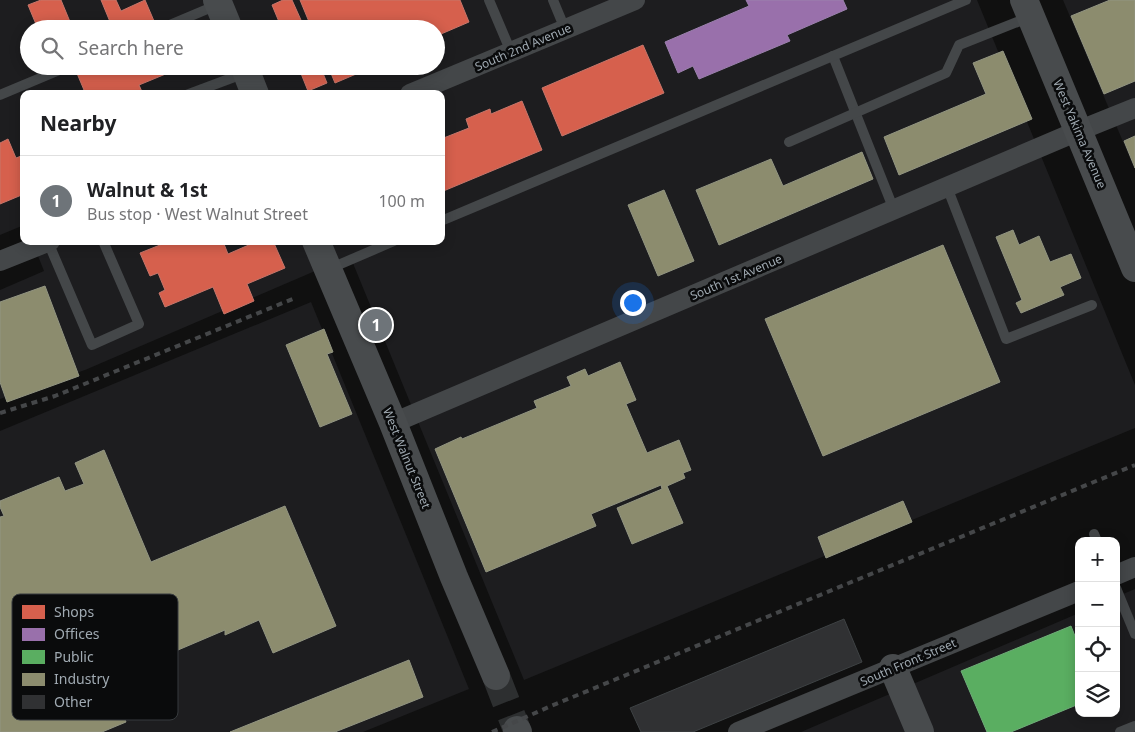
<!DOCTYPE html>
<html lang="en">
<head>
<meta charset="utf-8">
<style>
  body { margin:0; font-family:"Noto Sans",sans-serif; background:#f2f2f2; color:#202124 }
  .controls { position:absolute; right:15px; bottom:15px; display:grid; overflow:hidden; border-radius:10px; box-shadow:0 2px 12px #0003 }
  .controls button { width:45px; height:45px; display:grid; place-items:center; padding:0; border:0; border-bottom:1px solid #e0e0e0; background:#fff; color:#202124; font:25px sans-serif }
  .you { position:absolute; left:632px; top:302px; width:18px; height:18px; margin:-12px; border:4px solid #fff; border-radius:50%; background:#1a73e8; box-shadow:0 0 0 8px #1a73e833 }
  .badge { display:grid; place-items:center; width:32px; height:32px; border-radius:50%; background:#6e7479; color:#fff; font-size:16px; font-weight:700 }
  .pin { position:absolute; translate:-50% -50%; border:2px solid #fff; box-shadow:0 1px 5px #0006 }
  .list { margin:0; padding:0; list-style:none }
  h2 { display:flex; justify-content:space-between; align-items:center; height:65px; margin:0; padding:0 20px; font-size:21px }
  h2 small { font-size:16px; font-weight:400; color:#757577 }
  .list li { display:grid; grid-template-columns:32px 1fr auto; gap:15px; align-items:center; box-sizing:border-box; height:90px; padding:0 20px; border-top:1px solid #e0e0e0 }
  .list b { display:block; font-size:19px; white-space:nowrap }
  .list p { margin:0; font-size:16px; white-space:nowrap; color:#757577 }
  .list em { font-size:16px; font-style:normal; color:#757577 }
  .icon { flex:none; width:28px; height:28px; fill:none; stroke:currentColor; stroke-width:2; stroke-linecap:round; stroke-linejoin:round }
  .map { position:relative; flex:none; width:1135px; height:732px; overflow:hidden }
  .search { position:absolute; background:#fff; box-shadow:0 2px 12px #0003; left:20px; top:20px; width:425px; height:55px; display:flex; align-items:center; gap:12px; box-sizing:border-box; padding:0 18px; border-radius:28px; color:#757577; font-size:19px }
  .panel { position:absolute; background:#fff; box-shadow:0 2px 12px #0003; left:20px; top:90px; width:425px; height:155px; border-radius:10px }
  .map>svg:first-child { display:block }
  .built { fill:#1d1d1f; fill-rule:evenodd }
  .shops { fill:#d6604d; stroke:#c6766b }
  .offices { fill:#9970ab; stroke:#9b81ad }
  .public { fill:#5aae61; stroke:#6fad79 }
  .industry { fill:#8c8c6e; stroke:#929582 }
  .building { fill:#303133; stroke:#3e4244 }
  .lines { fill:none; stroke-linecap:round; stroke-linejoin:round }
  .secondary-tunnel { stroke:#2d2f30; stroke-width:28; stroke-dasharray:28 14; stroke-linecap:butt }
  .lane { stroke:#444749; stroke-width:10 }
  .street { stroke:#444749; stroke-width:20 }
  .secondary { stroke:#484b4d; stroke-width:28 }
  .rail { stroke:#454749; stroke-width:4; stroke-dasharray:6 5; stroke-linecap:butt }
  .labels { text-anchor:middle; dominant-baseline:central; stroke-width:5; stroke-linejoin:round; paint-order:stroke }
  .street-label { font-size:12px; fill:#a0aab2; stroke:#0a0b0c }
  .key { fill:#0a0b0c; stroke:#373b3e; stroke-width:1 }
  .key-label { font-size:14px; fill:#a0aab2 }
</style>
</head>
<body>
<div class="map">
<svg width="1135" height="732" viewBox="0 0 1135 732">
  <rect width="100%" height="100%" fill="#101010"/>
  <g class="built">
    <path d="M0,0H977L1135,385V428L524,680L350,256L85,370L0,399V290L44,271L32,241H441V94H24V225L0,235ZM29,29H436V66H29Z"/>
    <path d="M1063,0H1135V170Z"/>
    <path d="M311,302L469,689L363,732H0V431Z"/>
    <path d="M1135,589V732H801L1079,613V713H1116V597Z"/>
  </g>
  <g class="shops">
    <path d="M41,0H61L73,29H38L28,5Z"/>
    <path d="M101,0H116L121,11L145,0L154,21L136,29H113Z"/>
    <path d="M283,0H292L305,29H282L272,5Z"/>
    <path d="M300,0H460L469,22L441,34L442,38L436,40V29H312Z"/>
    <path d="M643,45L664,93L562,136L542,88Z"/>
    <path d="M88,66H185L139,85L143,94H77L84,90L76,71Z"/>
    <path d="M298,66H320L327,83L308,91Z"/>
    <path d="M328,66H375L335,83Z"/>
    <path d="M522,101L542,150L441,192V139L469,128L466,119L490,109L491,114Z"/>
    <path d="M8,139L16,158L24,155V194L0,204V143Z"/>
    <path d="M170,241H231L224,244L228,254L258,241H273L285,268L247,284L254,301L224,314L213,287L165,307L159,293L165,290L158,273L150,276L140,253Z"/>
  </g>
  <path class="offices" d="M746,0H843L847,9L787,35L790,41L699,79L693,66L678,73L665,42L749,6Z"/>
  <path class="public" d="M1071,626L1079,646V704L1011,732H987L961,671Z"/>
  <g class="industry">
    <path d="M1110,0H1135V81L1104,94L1071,16Z"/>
    <path d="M1003,51L1032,119L899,175L884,137L986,94L973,63Z"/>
    <path d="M1135,136V168L1124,141Z"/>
    <path d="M862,152L873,179L719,245L696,190L771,159L783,186Z"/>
    <path d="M664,190L694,261L658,276L628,205Z"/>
    <path d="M1013,230L1019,245L1039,236L1050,262L1071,254L1081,278L1060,287L1064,295L1021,313L1016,303L1022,300L996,237Z"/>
    <path d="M943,245L1000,382L823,456L765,319Z"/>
    <path d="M45,286L79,376L7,402L0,382V302Z"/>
    <path d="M324,329L333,352L327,354L352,414L320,427L286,345Z"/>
    <path d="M620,362L636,400L626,404L647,453L679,440L691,470L683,473L685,478L667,486L683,523L632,544L617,508L662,489L661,485L591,514L596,526L486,572L435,449L461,437L462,439L537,408L534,401L571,386L567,377L585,369L588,376Z"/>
    <path d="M104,450L151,562L285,506L336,626L273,653L259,620L225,635V630L131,670L135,677L111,687L126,722L102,732H0V517L4,516L0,507V501L59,477L65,491L84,484L75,463Z"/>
    <path d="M903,501L912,522L826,558L818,537Z"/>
    <path d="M409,660L423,697L335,732H230Z"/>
  </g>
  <path class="building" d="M844,619L862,662L693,732H641L630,708Z"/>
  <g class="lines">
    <path class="secondary-tunnel" d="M496,676L517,730"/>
    <g class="lane">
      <path d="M489,0L511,52"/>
      <path d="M553,0L565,29"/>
      <path d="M160,29L217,5"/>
      <path d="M833,56L894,210"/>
      <path d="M189,94L245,73"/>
      <path d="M0,95L69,66"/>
      <path d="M789,142L946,73L959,45L1030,17"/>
      <path d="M947,187L1006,339L1092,305"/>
      <path d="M441,221L966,0"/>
      <path d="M48,242L92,345L139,324L103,241"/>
      <path d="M329,269L394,241"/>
      <path d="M1094,534L1097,541"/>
      <path d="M1116,588L1135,634"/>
      <path d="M1120,732L1135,726"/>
    </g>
    <g class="street">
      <path d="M410,94L635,0"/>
      <path d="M0,261L50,241"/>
      <path d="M393,423L1078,131L1135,108"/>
      <path d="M1116,575L1135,567"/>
      <path d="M738,732L1079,591"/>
    </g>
    <g class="secondary">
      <path d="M217,0L229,29"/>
      <path d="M1024,0L1135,268"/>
      <path d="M244,66L255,94"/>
      <path d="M316,241L393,423L454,577L496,676"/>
      <path d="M893,668L920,732"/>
      <path d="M517,730L518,732"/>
    </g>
    <g class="rail">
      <path d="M0,413L55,396L295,298"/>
      <path d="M492,732L551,706L1135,465"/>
    </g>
  </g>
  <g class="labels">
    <g class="street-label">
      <text transform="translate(523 47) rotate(-23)">South 2nd Avenue</text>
      <text transform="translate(1080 134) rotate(67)">West Yakima Avenue</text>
      <text transform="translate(736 277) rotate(-23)">South 1st Avenue</text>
      <text transform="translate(407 458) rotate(68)">West Walnut Street</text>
      <text transform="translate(908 662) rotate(-23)">South Front Street</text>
    </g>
  </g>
  <rect x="12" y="594" width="166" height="126" rx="8" class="key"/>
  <rect x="22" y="605" width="23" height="14" fill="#d6604d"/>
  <rect x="22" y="628" width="23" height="13" fill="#9970ab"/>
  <rect x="22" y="650" width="23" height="14" fill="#5aae61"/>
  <rect x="22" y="673" width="23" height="13" fill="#8c8c6e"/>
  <rect x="22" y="695" width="23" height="14" fill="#303133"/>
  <g class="key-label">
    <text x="54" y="617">Shops</text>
    <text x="54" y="639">Offices</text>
    <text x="54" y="662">Public</text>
    <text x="54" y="684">Industry</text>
    <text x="54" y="707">Other</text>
  </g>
</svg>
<div class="controls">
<button>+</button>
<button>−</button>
<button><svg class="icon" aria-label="locate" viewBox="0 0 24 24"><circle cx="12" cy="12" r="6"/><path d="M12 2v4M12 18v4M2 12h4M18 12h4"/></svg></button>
<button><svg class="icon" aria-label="layers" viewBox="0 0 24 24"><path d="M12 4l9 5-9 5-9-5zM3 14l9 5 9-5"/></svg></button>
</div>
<div class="you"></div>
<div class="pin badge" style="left:376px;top:325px">1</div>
<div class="search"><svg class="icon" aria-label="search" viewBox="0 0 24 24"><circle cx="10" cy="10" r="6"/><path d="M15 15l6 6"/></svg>Search here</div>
<section class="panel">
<h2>Nearby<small></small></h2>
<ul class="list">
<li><span class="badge">1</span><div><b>Walnut &amp; 1st</b><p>Bus stop · West Walnut Street</p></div><em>100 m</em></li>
</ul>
</section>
</div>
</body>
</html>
